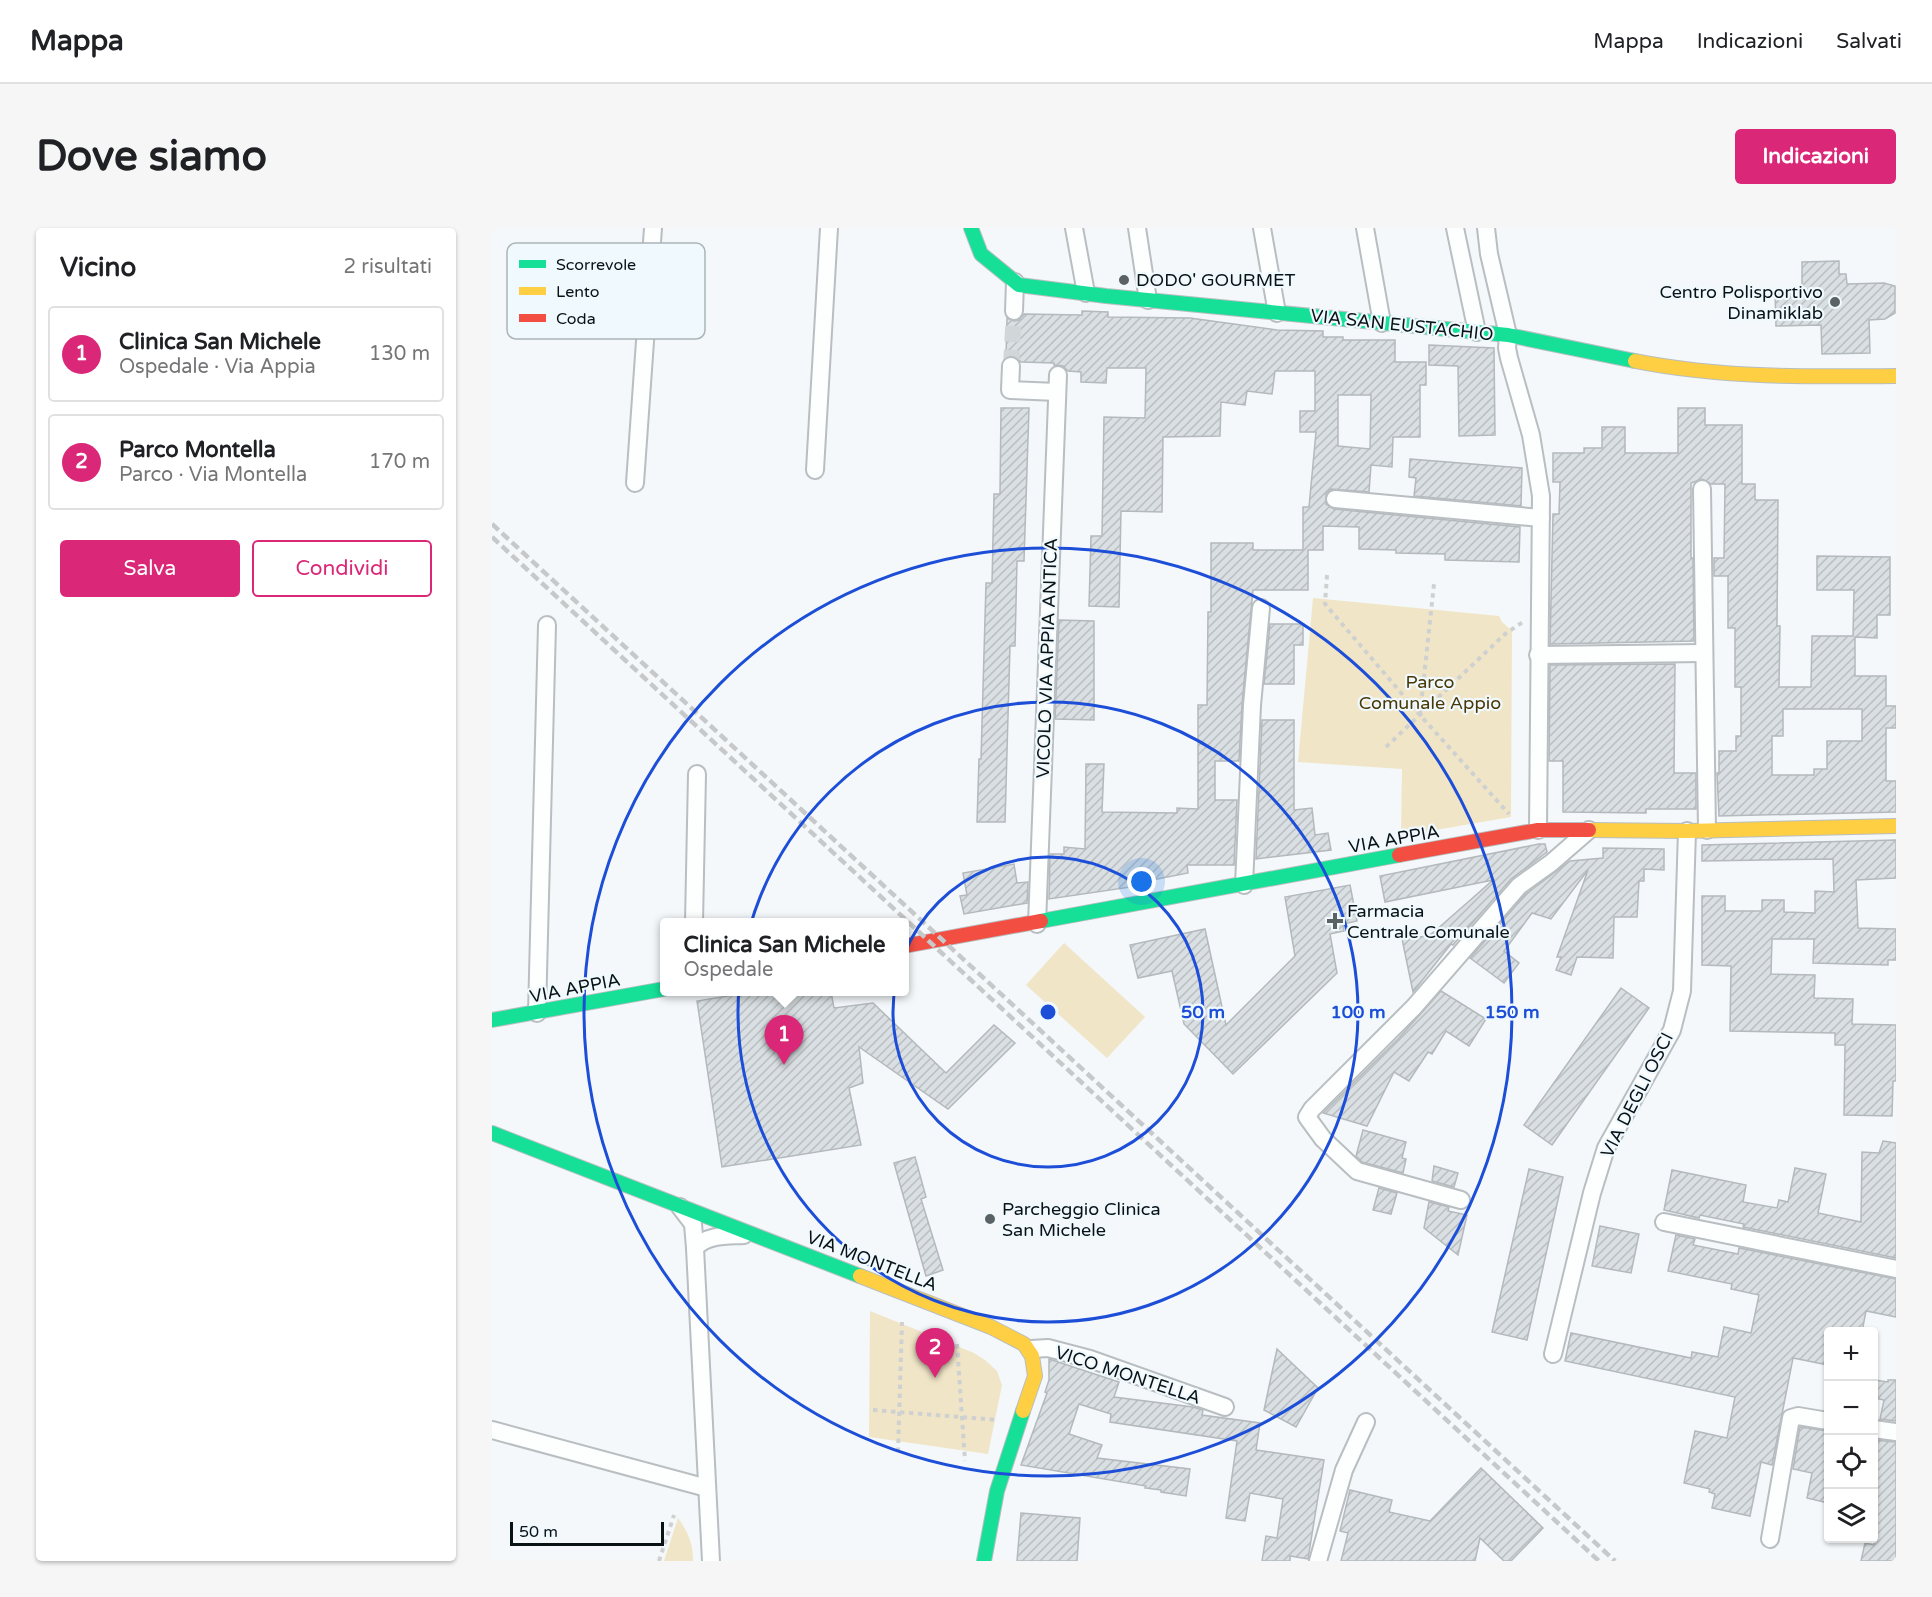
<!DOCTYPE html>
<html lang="it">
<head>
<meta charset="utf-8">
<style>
  body { margin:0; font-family:"Varela Round",sans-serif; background:#f6f6f6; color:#202124 }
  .controls { position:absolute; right:18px; bottom:18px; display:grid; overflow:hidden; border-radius:6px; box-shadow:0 2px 4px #0004 }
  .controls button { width:54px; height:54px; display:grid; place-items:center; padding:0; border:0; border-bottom:2px solid #e0e0e0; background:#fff; color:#202124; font:30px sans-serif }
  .scale { position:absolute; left:18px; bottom:15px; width:154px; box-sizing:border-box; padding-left:6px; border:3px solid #091215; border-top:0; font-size:16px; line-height:21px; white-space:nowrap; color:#091215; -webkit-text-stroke:4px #f0f9fe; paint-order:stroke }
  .you { position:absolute; left:650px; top:654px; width:21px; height:21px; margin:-15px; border:4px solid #fff; border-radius:50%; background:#1a73e8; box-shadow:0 0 0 9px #1a73e833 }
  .badge { display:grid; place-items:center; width:39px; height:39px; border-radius:50%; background:#db2777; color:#fff; font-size:20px; font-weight:700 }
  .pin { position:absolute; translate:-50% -50px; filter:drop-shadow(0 2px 3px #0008) }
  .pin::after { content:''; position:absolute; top:32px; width:21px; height:18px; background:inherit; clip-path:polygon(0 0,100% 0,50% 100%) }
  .popup { position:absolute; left:168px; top:690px; width:249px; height:78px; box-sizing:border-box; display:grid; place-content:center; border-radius:6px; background:#fff; filter:drop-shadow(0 2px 4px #0005); font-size:20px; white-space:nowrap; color:#757577 }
  .popup b { font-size:22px; color:#202124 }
  .popup::after { content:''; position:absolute; left:50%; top:100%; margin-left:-12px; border:12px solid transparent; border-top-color:#fff }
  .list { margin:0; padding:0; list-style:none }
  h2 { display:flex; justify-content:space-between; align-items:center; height:78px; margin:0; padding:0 24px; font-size:26px }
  h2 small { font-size:20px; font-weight:400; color:#757577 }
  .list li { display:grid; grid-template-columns:39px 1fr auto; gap:18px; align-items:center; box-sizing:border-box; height:96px; margin:0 12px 12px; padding:0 12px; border:2px solid #e0e0e0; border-radius:6px }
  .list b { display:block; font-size:22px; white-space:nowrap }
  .list p { margin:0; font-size:20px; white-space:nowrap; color:#757577 }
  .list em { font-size:20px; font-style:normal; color:#757577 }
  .actions { display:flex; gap:12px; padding:18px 24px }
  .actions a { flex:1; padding:14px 0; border:2px solid #db2777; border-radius:6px; text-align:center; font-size:21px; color:#db2777 }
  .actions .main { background:#db2777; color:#fff }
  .icon { flex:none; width:33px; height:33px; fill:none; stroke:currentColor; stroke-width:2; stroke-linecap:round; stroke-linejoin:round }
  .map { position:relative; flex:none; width:1404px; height:1333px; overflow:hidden; border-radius:6px }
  header { display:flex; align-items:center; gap:36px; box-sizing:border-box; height:84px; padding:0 30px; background:#fff; border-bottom:2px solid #e0e0e0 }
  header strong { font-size:28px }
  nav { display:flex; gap:33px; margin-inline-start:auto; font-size:21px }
  .intro { display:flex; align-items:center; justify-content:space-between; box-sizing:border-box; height:144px; padding:0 36px }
  h1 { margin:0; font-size:42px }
  .button { padding:15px 27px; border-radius:6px; background:#db2777; color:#fff; font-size:21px; font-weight:700 }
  main { display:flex; gap:36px; padding:0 36px }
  aside { flex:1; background:#fff; border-radius:6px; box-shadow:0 2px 4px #0004 }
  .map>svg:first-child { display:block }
  .green { fill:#f0e5c7 }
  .building { fill:url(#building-hatch); stroke:#b3b9bc; stroke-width:1.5; fill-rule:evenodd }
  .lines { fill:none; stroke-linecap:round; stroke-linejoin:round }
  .street-tunnel { stroke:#d1d6d8; stroke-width:16; stroke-dasharray:16 8; stroke-linecap:butt }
  .street-casing { stroke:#b8bec1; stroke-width:20 }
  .fast-casing { stroke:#b8bec1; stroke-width:16 }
  .slow-casing { stroke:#b8bec1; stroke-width:16 }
  .jam-casing { stroke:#b8bec1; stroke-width:16 }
  .path { stroke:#cfd1d1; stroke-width:4; stroke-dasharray:4.5 4.5; stroke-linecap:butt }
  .street { stroke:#fdfefe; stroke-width:16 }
  .fast { stroke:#16e098; stroke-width:14 }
  .slow { stroke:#ffcf43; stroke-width:14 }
  .jam { stroke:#f24e42; stroke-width:14 }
  .rail { stroke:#c7c8c9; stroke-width:4.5; stroke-dasharray:9 4.5; stroke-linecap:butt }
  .ring { fill:none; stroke:#1d4ed8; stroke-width:3 }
  .poi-dot { fill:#5b6265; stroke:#f0f9fe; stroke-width:2 }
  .labels { text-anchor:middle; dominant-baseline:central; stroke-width:4.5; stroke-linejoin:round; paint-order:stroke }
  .poi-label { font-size:18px; fill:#091215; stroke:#f0f9fe; text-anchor:start }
  .street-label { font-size:18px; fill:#091215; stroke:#f0f9fe }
  .park-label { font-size:18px; fill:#493805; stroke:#f0f9fe }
  .key { fill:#f0f9fe; stroke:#abb4b8; stroke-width:1.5 }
  .key-label { font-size:16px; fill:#091215 }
  .centre { fill:#1d4ed8; stroke:#f0f9fe; stroke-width:3 }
  .ring-label { font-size:18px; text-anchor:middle; font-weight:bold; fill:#1d4ed8; stroke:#f0f9fe; stroke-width:4.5; stroke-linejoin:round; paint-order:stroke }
</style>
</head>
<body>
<header>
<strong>Mappa</strong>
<nav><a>Mappa</a><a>Indicazioni</a><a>Salvati</a></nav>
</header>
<div class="intro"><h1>Dove siamo</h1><a class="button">Indicazioni</a></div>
<main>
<aside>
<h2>Vicino<small>2 risultati</small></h2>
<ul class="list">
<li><span class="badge">1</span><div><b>Clinica San Michele</b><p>Ospedale · Via Appia</p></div><em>130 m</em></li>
<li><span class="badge">2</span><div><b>Parco Montella</b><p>Parco · Via Montella</p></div><em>170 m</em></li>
</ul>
<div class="actions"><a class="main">Salva</a><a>Condividi</a></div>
</aside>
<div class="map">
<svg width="1404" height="1333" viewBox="0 0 1404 1333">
  <defs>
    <pattern id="building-hatch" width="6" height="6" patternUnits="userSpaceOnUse" patternTransform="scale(1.5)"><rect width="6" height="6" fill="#d9dfe2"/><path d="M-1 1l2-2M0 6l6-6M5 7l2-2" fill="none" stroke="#b9bec1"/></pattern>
  </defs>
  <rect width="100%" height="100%" fill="#f4f8fa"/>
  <g class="green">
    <path d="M821,370L1007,388L1010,394L1020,403L1019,589L909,608L910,541L806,534Z"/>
    <path d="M572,715L653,789L615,830L534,757Z"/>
    <path d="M378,1083L482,1125L493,1132L505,1143L510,1157L496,1226L377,1209Z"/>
    <path d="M186,1290C196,1304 201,1315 201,1333H172Z"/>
  </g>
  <g class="building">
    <path d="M1347,33V46H1354L1355,56L1392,55L1403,58V85L1393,91L1377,92L1378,125L1330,126L1329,97L1284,98L1283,63L1310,62V34Z"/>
    <path d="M590,83L616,84V89L698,90L785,102L831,103V109H851V112H903V134H934V157H928V209H901L900,239L879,237L877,264L839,261L834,265V276L842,281L1028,299L1027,334L953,332V326L904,325V322L867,321V299L831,298V322H816V362H761L750,476L747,533H723V572H745L742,637H695L696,645L645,655L646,658L557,671L558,626H572V619L593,621L594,536H612L610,584L685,585V580L706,581V477H715L716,384H719V315H761V322H811V279H817L824,204H808V183H823V143H783L780,166L755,163L753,177L729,174L728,208L671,209L670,284L629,283L627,379L597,378L599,308H610L612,189L653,190L654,140H615L614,155L589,154V144L576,143L571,138L562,137V135L529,134L524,129H514L515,90L522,93L527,92L532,86L590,87ZM846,167H879L878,221L846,218Z"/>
    <path d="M937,117L1002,120L1003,207L967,208L966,138L937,137Z"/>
    <path d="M509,180H537L532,333H525L523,418H518L513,594H485L487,531H489L494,355H500L502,266H508Z"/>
    <path d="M1186,180H1213V197H1250V256H1263V272H1286L1285,398H1288L1287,459H1319L1320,408H1361L1362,362H1325V328L1398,329V387H1385V410L1363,409V448H1394V478H1404V500H1394V553H1404V584L1227,588L1225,545H1227V523H1244V508H1249V459H1243V400H1236V348H1222V330H1232L1233,256H1219L1210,251L1199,255V330H1201L1202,413L1058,416L1061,286H1067L1068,254H1061V225H1092V220H1110V199H1133V225H1186ZM1291,481H1370V513H1335V541H1322V547H1280V508H1291Z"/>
    <path d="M918,231L1030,240L1029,278L922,268L924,250L917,249Z"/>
    <path d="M567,392L602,393V492L563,491Z"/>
    <path d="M778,396H811V417H802V456H772Z"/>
    <path d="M1183,436L1182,545H1204V581H1154V585L1071,584V533H1057L1058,437Z"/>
    <path d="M770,492H802V582L820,580L823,607L836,605L839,622L764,631Z"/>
    <path d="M1404,612V650L1364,652L1366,700L1404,701V732H1396V737L1321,735L1322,711H1280L1279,746L1323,747L1322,770L1361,771L1360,796L1404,797V853H1401L1400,888L1352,887L1353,817H1343V805L1238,803L1239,738L1210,737V668H1233V683H1270V672H1292V684L1323,685V663L1342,664L1341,631L1210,633V617Z"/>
    <path d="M1047,616H1053L1055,624L1019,651L961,717L959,716L921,764L910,711L936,708L943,703L1001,652L893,674L888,648Z"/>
    <path d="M1111,620L1172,621V642L1152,641V653H1147L1145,689H1122L1121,730L1085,729L1079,747L1064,742L1069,729H1065L1096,642L1059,691L1040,685L1012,723L1027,735L1012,755L978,730L1034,666L1078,633L1111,630Z"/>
    <path d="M522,636L525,655L536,654L535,675L472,686L468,668L475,667L471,645Z"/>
    <path d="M858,657L865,693L851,696L852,703L838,706L845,745L741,846L692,796L680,743L646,750L638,717L713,701L734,797L803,728L793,669Z"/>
    <path d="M1129,760L1157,780L1060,917L1032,897Z"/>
    <path d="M949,763L994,791L977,818L954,803L940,826L936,824L917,853L902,844L875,898L831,885L907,810Z"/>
    <path d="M260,764H339L342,780L381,775L454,845L502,797L523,815L456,881L367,819L371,855L357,860L369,917L230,939L205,773Z"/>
    <path d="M871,902L914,914L910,930L914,931L911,945L870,934L864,928Z"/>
    <path d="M1391,913L1404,915V1030L1251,999L1252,996L1208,987L1207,990L1172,982L1180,942L1254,957L1251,974L1285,980L1287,972L1296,974L1303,940L1334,946L1326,985L1369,994L1370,924L1387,925Z"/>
    <path d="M423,929L434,969L429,971L451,1042L434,1048L402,935Z"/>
    <path d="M942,938L966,945L962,959L940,953Z"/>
    <path d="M1037,941L1071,949L1035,1112L1000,1104Z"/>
    <path d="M887,960L905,965L899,986L881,982Z"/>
    <path d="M937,974L957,979L956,983L975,987L966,1027L932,1000Z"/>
    <path d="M1108,998L1147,1006L1139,1045L1100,1038Z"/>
    <path d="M1184,1007L1203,1011L1201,1017L1246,1026L1247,1020L1404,1051V1089L1374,1083L1370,1104H1336V1137L1301,1130L1280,1237L1269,1234L1258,1288L1220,1280L1223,1266L1217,1264L1218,1261L1192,1255L1203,1203L1235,1210L1243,1169L1073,1133L1079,1105L1199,1130L1200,1124L1226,1129L1232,1099L1259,1105L1267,1067L1239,1061L1240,1056L1176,1043Z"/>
    <path d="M785,1121L826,1160L804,1199L772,1182Z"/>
    <path d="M557,1131L627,1154L622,1169L701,1179L711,1182L710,1187L768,1195L764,1222L832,1232L816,1331L798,1328V1333H770L774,1308L785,1310L791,1271L758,1265L753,1293L734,1290L745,1213L618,1194L619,1186L587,1176L577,1206L610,1217L605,1230L698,1241L694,1268L669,1264V1262L653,1260L654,1258L529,1237L555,1165L553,1164L557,1152Z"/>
    <path d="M1382,1152L1396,1154V1152H1404V1193L1388,1191L1392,1172L1382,1170Z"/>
    <path d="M1308,1199L1336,1203V1275L1315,1270L1320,1245L1301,1241Z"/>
    <path d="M1382,1212L1404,1214V1333H1369L1373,1315L1382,1317Z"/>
    <path d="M989,1240L1051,1300L1019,1333H1012L988,1310L983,1333H849L856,1305L848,1303L858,1262L900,1272L897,1284L938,1293Z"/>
    <path d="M529,1285L588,1290L585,1333H525Z"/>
  </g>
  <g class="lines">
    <path class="street-tunnel" d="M519,138L522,83"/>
    <g class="street-casing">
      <g id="street">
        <path d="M582,0L594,65"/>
        <path d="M645,0L656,72"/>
        <path d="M770,0L785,85"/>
        <path d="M873,0L890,95"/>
        <path d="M963,0L985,104"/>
        <path d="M994,0L997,26L1016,107L1015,120L1017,130L1039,207L1049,268L1046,602"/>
        <path d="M522,83L523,54"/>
        <path d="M519,138L518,162L565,164"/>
        <path d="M323,242L337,0"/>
        <path d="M143,255L161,0"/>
        <path d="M1210,261L1215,602"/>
        <path d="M843,271L1049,290"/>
        <path d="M1046,427L1212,425"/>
        <path d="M752,657L760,477L769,380"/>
        <path d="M202,694L205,546"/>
        <path d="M545,696L566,147"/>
        <path d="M45,785L55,397"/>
        <path d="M969,972L865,943L831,911L815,889L820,881L922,779L1027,658L1059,635L1097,602"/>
        <path d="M188,979L201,996L203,1020L219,1333"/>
        <path d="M1172,994L1404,1041"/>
        <path d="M203,1020C215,1006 236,1008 252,1007"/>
        <path d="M539,1121L556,1120L598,1131L733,1179"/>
        <path d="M1061,1126L1100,965L1114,920L1180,802L1190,763L1195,603"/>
        <path d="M1382,1201L1404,1204"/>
        <path d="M0,1202L215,1260"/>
        <path d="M1278,1311L1299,1190L1306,1188L1336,1193"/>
        <path d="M826,1333L852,1242L874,1194"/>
      </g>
    </g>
    <g class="fast-casing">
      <g id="fast">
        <path d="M479,0L489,26L527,57L614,68L1016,107L1143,133"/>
        <path d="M549,693L907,627"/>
        <path d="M0,792L172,761"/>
        <path d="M0,905L368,1048"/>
        <path d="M492,1333L505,1263L531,1183"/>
      </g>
    </g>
    <g class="slow-casing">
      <g id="slow">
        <path d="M1143,133C1229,150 1317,149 1404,148"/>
        <path d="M1097,602L1195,603L1404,598"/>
        <path d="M368,1048L499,1099L532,1116L540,1128L543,1148L531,1183"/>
      </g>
    </g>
    <g class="jam-casing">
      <g id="jam">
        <path d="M907,627L1046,602H1097"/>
        <path d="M412,718L549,693"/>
      </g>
    </g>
    <g class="path">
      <path d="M835,347L833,376L928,487L1017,586"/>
      <path d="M928,486L942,356"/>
      <path d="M894,519L1013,406L1031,394"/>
      <path d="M465,1116L473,1233"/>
      <path d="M381,1182L506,1192"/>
      <path d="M406,1224L410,1094"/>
      <path d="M167,1333L182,1287"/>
    </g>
    <use href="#street" class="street"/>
    <use href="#fast" class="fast"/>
    <use href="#slow" class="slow"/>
    <use href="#jam" class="jam"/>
    <g class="rail">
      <path d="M0,296L1123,1333"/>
      <path d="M0,309L1107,1333"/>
    </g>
  </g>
  <g class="ring">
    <circle cx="556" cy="784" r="155"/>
    <circle cx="556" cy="784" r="310"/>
    <circle cx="556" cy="784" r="464"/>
  </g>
  <g class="poi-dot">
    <circle cx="632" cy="52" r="6"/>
    <circle cx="1343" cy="74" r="6"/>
    <path d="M840 684h6v6h6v6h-6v6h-6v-6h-6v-6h6z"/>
    <circle cx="498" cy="991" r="6"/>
  </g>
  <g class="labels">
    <g class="poi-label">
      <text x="644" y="52">DODO' GOURMET</text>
      <text x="1331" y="64" text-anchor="end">Centro Polisportivo<tspan x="1331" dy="21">Dinamiklab</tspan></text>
      <text x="855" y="683">Farmacia<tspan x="855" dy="21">Centrale Comunale</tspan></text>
      <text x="510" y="981">Parcheggio Clinica<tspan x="510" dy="21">San Michele</tspan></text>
    </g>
    <g class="street-label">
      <text transform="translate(910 97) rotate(6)">VIA SAN EUSTACHIO</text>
      <text transform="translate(555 430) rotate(-88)">VICOLO VIA APPIA ANTICA</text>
      <text transform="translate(902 611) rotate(-10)">VIA APPIA</text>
      <text transform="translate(83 760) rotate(-11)">VIA APPIA</text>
      <text transform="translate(1145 867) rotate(-63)">VIA DEGLI OSCI</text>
      <text transform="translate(380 1033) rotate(21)">VIA MONTELLA</text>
      <text transform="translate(636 1147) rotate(18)">VICO MONTELLA</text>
    </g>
    <g class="park-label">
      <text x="938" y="454">Parco<tspan x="938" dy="21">Comunale Appio</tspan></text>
    </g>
  </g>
  <rect x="15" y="15" width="198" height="96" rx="9" class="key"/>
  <rect x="27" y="32" width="27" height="8" fill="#16e098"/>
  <rect x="27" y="59" width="27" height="8" fill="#ffcf43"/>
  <rect x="27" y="86" width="27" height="8" fill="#f24e42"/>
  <g class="key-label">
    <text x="64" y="42">Scorrevole</text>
    <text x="64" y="69">Lento</text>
    <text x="64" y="96">Coda</text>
  </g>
  <circle cx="556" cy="784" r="9" class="centre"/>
  <g class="ring-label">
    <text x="711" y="790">50 m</text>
    <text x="866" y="790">100 m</text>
    <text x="1020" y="790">150 m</text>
  </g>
</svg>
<div class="controls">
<button>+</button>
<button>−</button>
<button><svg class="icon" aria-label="locate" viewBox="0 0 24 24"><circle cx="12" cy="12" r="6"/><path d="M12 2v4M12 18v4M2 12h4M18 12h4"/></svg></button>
<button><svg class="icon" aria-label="layers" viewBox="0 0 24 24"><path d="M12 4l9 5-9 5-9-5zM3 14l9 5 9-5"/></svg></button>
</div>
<div class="scale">50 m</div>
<div class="you"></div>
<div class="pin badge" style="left:292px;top:837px">1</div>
<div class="popup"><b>Clinica San Michele</b>Ospedale</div>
<div class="pin badge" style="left:443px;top:1150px">2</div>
</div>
</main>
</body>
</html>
